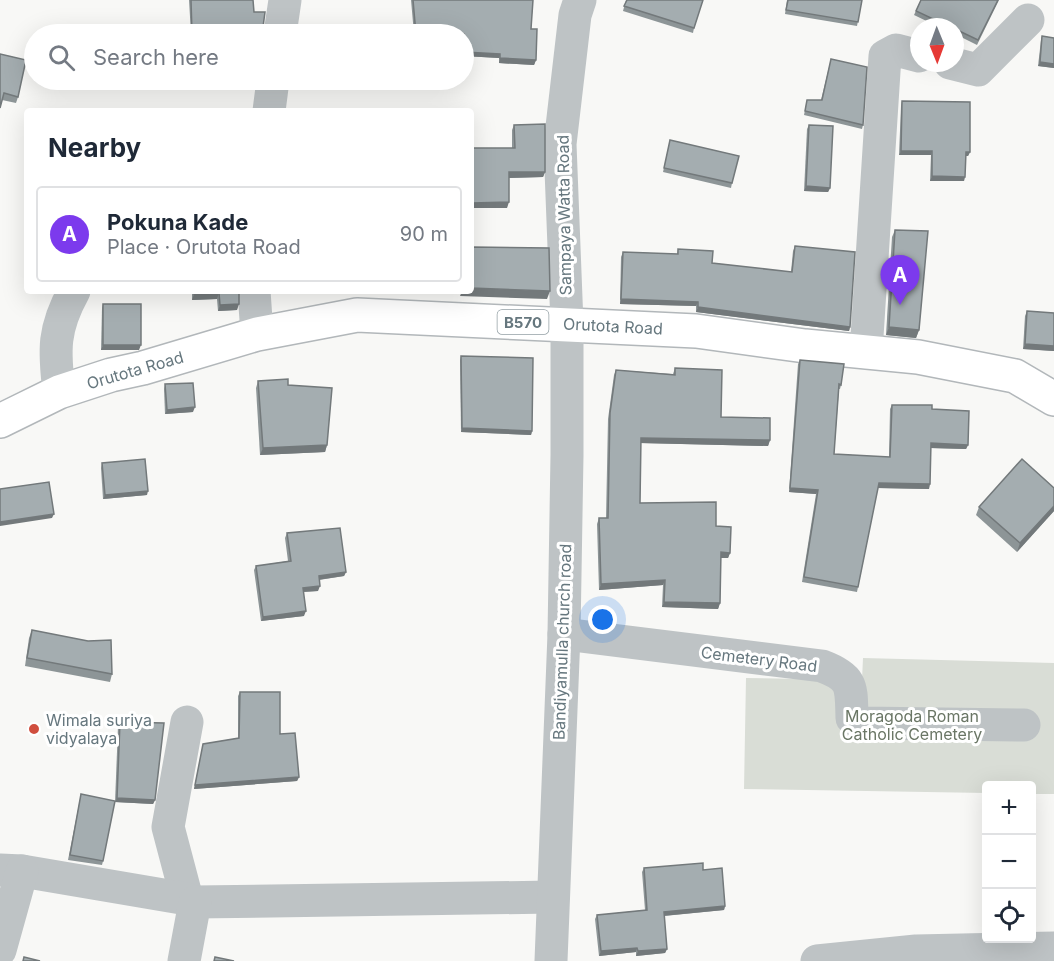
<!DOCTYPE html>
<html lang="en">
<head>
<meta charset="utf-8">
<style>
  body { margin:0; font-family:Inter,sans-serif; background:#f6f6f7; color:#1f2937 }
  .controls { position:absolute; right:18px; bottom:18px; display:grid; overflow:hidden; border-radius:6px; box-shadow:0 6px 24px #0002 }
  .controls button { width:54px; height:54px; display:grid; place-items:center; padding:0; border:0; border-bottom:2px solid #e0e1e3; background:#fff; color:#1f2937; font:30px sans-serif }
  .compass { position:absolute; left:910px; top:18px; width:54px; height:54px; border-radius:50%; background:#fff; box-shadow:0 6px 24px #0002; rotate:179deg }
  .you { position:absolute; left:603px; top:620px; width:21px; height:21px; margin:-15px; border:4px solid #fff; border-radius:50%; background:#1a73e8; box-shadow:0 0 0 9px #1a73e833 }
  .badge { display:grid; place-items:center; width:39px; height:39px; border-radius:50%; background:#7c3aed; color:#fff; font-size:20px; font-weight:700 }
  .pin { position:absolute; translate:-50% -50px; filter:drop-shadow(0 2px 3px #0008) }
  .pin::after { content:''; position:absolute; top:32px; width:21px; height:18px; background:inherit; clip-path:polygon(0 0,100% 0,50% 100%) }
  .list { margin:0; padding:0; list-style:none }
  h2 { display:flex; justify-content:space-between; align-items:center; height:78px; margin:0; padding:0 24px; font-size:26px }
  h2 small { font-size:20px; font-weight:400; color:#747a83 }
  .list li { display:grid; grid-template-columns:39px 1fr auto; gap:18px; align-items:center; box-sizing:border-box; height:96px; margin:0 12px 12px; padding:0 12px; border:2px solid #e0e1e3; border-radius:6px }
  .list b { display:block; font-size:22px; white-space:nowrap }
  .list p { margin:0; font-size:20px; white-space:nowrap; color:#747a83 }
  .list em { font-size:20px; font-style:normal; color:#747a83 }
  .icon { flex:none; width:33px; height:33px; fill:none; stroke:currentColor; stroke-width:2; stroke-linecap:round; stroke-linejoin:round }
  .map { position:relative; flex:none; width:1054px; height:961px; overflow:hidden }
  .search { position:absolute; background:#fff; box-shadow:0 6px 24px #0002; left:24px; top:24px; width:450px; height:66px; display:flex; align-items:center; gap:15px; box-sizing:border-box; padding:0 21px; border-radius:33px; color:#747a83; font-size:22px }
  .panel { position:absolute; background:#fff; box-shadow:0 6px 24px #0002; left:24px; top:108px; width:450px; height:186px; border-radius:6px }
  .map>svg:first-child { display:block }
  .green { fill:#d9ddd6 }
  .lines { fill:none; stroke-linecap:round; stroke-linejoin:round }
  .major-casing { stroke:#b2b7ba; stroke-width:36 }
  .minor { stroke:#bec3c5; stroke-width:33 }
  .major { stroke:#fff; stroke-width:33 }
  .wall { fill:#8d9597 }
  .shaded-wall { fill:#73797b }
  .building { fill:#a4adb0; stroke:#73797b; stroke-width:1.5 }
  .poi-dot { fill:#d04e3e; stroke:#fff; stroke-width:2 }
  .labels { text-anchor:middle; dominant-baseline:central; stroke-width:6; stroke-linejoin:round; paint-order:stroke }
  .shield { fill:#fff; stroke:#94a0a5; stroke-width:1.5 }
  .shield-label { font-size:15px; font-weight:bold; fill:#66777e }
  .street-label { font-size:16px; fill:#66777e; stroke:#fff }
  .park-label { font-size:16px; fill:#6a7665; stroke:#fff }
  .poi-label { font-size:16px; fill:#66777e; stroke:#fff; text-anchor:start }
</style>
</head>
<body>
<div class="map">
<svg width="1054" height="961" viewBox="0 0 1054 961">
  <rect width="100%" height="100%" fill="#f8f8f6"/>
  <path class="green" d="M863,658L1054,663V794H1032V786H986V793L744,789L746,678L862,680Z"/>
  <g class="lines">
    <g class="major-casing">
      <path id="major" d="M0,421L59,392L111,375L143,368L257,334L357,315L696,331L805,346L918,357L1015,376L1054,399"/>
    </g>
    <g class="minor">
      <path d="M280,34L285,0"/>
      <path d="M950,63L978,70L1028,20"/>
      <path d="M269,111L273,80"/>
      <path d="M254,291L257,334"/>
      <path d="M866,352L885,56L896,50L919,56"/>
      <path d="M59,392C54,350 53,329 74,291"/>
      <path d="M564,634L822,666C854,678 851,687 852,718L862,723L1024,725"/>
      <path d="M187,722L168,827L187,899L195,902L553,897"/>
      <path d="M0,870L22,871L187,899"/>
      <path d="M0,950L22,871"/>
      <path d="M184,961L195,902"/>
      <path d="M551,961L564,634L567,455V324L560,144L575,15L580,0"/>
      <path d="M817,961L916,951L1054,948"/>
    </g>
    <use href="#major" class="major"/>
  </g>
  <g class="wall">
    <path d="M189,0H253L254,12L263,27L265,34H191Z"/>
    <path d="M411,0H533L531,29L536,60L534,65L499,63V58L464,56V34H414Z"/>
    <path d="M626,0L694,28L693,33L623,11Z"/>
    <path d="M787,0H862L857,26L785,14Z"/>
    <path d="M921,0H999L977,45L955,34V27H939L914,15Z"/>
    <path d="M1042,36L1054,38V68L1038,66L1041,40Z"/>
    <path d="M0,54L18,97L16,103L2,100Z"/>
    <path d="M831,59L863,125L862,129L804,115L807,100H821Z"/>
    <path d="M902,101L970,152L968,156H966L964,181H930L931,155H899L901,106Z"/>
    <path d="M514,125L545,172L543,177L509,178L507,208H471L512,148V130Z"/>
    <path d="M809,125L830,188L828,192L804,191L807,129Z"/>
    <path d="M670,140L732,183L731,188L663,172Z"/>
    <path d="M895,230L919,330L916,338L886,335L892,237Z"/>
    <path d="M795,246L850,327L849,331L696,312V306L620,304L621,257L623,252L677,254L678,249L712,263L791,272L793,251Z"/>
    <path d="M192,291H239L237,310L218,311L217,299L192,300Z"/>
    <path d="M103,304L139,350H101L102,308Z"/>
    <path d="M1027,311L1054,313V351L1023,349L1025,316Z"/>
    <path d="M461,356L532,431L531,435L461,432L460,360Z"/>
    <path d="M800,360L841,385L840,389H839L834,454L889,457L890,409L892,405L932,409L968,445L966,449L931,448L929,489L878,488L857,592L802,582L816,494L789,492L798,364Z"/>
    <path d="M675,368L721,417L770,440L768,446L641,443L640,503L716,526L730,553L728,558H721L720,603L718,609L662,607L663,585L599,590L597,524L599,518H606L608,419L614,375L616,370L673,374Z"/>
    <path d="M258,381L288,385L327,445L325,452L260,455L256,388Z"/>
    <path d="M165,384L193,412L165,414L164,389Z"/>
    <path d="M102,463L147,495L103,499L101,468Z"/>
    <path d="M1054,488V511L1017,552L976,515L979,507Z"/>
    <path d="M287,533L346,572L344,576L319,580L318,591L303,592L304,616L261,621L254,570L256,566L288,561L285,538Z"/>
    <path d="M32,630L112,674L110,682L25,666L29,638Z"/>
    <path d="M240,692L280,734L299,777L297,781L194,789L203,744L238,738V696Z"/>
    <path d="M120,722L155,800L153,804L115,802L118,726Z"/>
    <path d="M81,794L103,861L102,865L68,860Z"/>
    <path d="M644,868L703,870L725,906L724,910L664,916L667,949L665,953L636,956V952L599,956L595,919L597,915L645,910L642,872Z"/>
  </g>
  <g class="shaded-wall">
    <path d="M464,52L500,54L499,58L464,56Z"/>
    <path d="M500,58L536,60L534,65L499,63Z"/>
    <path d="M1040,62L1054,64V68L1038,66Z"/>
    <path d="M901,151H932L931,155H899Z"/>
    <path d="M966,152H970L968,156H964Z"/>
    <path d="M509,172H545L543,177L507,178Z"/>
    <path d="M932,176L965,177L964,181H930Z"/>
    <path d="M806,186L830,188L828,192L804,191Z"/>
    <path d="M509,202L507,208H471V203Z"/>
    <path d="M471,288L550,291L547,299L460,296L462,291H471Z"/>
    <path d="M432,291H461L460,293H431Z"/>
    <path d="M219,293L217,299L192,300L194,294Z"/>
    <path d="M621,299L698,302L696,306L620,304Z"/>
    <path d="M239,304L237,310L218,311L220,305Z"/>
    <path d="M698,307L850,327L849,331L696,312Z"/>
    <path d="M889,327L919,330L916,338L886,335Z"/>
    <path d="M1025,344L1054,346V351L1023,349Z"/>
    <path d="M103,345H141L139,350H101Z"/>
    <path d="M195,407L193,412L165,414L167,410Z"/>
    <path d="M462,428L532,431L531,435L461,432Z"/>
    <path d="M641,438L770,440L768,446L639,443Z"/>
    <path d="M931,443L968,445L966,449L930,448Z"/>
    <path d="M327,445L325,452L260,455L263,448Z"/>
    <path d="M879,483L930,484L929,489L877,488Z"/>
    <path d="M790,488L818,490L816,494L789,492Z"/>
    <path d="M148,491L147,495L103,499L105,495Z"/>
    <path d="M1054,506V511L1017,552L1020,543Z"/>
    <path d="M54,514L52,518L0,526V522Z"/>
    <path d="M721,552L730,553L728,558H719Z"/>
    <path d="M346,572L344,576L317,580L319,576Z"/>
    <path d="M665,580L663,585L599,590L601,584Z"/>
    <path d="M320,586L318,591L301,592L303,588Z"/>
    <path d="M664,602L720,603L718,609L662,607Z"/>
    <path d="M306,611L304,616L261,621L263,617Z"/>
    <path d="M299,777L297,781L194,789L195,785Z"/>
    <path d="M117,798L155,800L153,804L115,802Z"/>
    <path d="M725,906L724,910L662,916L664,912Z"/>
    <path d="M637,948L636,952L599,956L601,951Z"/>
    <path d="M667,949L665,953L636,956L638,951Z"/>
  </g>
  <g class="building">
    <path d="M191,0H253L254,12H265L263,27L265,34H192Z"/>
    <path d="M413,0H533L531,29H537L536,60L500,58V54L464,52V34H416Z"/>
    <path d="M627,0H703L694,28L624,6Z"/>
    <path d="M788,0H862L858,22L786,10Z"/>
    <path d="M921,0H998L978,40L955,29V27H950L916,11Z"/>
    <path d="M1042,36L1054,38V64L1040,62Z"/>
    <path d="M0,54L26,60L18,97L4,93L0,108Z"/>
    <path d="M831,59L867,67L863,125L805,111L807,100H822Z"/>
    <path d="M902,101L970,102V152H966L965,177L932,176V151H901Z"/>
    <path d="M545,124V172H509V202L471,203V148H515L514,125Z"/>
    <path d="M809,125L833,126L830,188L806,186Z"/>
    <path d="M670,140L739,156L732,183L664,168Z"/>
    <path d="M895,230L928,231L919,330L889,327Z"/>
    <path d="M795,246L855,252L850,327L698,307V302L621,299L623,252L678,254V249L713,251L712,263L792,272Z"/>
    <path d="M471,247L549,248L550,291L471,288Z"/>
    <path d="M194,291H239V304L220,305L219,293L194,294Z"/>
    <rect x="103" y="304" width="38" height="41"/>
    <path d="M1027,311L1054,313V346L1025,344Z"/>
    <path d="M461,356L533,358L532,431L462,428Z"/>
    <path d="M800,360L844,364L841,385L839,384L834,454L890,457L892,405H932V409L969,411L968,445L931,443L930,484L879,483L858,587L804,577L818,490L790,488Z"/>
    <path d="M675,368L722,370L721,417L770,418V440L641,438L640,503L716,502V526L731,527L730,553L721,552L720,603L664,602L665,580L601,584L599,518H608L610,413L616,370L675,375Z"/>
    <path d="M288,379V385L332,388L327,445L263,448L258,381Z"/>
    <path d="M193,383L195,407L167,410L165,384Z"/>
    <path d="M145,459L148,491L105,495L102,463Z"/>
    <path d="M1022,459L1054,488V506L1020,543L979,507Z"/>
    <path d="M49,482L54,514L0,522V489Z"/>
    <path d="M340,528L346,572L319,576L320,586L303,588L306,611L263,617L256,566L291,561L287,533Z"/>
    <path d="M32,630L88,641L111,640L112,674L27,658Z"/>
    <path d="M240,692H280V734L295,733L299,777L195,785L203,744L239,738Z"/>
    <path d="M120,722L164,723L155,800L117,798Z"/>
    <path d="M81,794L115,801L103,861L70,855Z"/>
    <path d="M703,863V870L722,868L725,906L664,912L667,949L638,951L637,948L601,951L597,915L647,910L644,868Z"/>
    <path d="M24,957L40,961H23Z"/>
    <path d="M215,957L234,961H214Z"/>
  </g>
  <circle class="poi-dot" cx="34" cy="729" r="6"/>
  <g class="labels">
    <rect class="shield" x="497.5" y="310" width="51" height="24" rx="4.5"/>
    <g class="shield-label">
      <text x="523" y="322">B570</text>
    </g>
    <g class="street-label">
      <text transform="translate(564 215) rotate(-91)">Sampaya Watta Road</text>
      <text transform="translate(613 326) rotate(3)">Orutota Road</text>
      <text transform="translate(135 370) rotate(-16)">Orutota Road</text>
      <text transform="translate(562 642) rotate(-88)">Bandiyamulla church road</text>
      <text transform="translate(759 659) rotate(7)">Cemetery Road</text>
    </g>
    <g class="park-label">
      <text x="912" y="716">Moragoda Roman<tspan x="912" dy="18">Catholic Cemetery</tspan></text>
    </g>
    <g class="poi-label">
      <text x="46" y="720">Wimala suriya<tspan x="46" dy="18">vidyalaya</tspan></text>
    </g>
  </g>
</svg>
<div class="controls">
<button>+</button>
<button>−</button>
<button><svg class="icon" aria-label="locate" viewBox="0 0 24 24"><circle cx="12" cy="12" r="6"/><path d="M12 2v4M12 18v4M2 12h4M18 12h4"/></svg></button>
</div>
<svg class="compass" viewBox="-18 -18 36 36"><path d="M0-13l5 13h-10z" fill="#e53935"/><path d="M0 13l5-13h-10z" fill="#747a83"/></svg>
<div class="you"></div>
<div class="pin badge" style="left:900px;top:305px">A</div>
<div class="search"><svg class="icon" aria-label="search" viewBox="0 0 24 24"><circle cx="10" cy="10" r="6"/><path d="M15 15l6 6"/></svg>Search here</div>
<section class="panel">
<h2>Nearby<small></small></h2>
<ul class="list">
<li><span class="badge">A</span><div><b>Pokuna Kade</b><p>Place · Orutota Road</p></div><em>90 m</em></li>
</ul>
</section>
</div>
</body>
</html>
